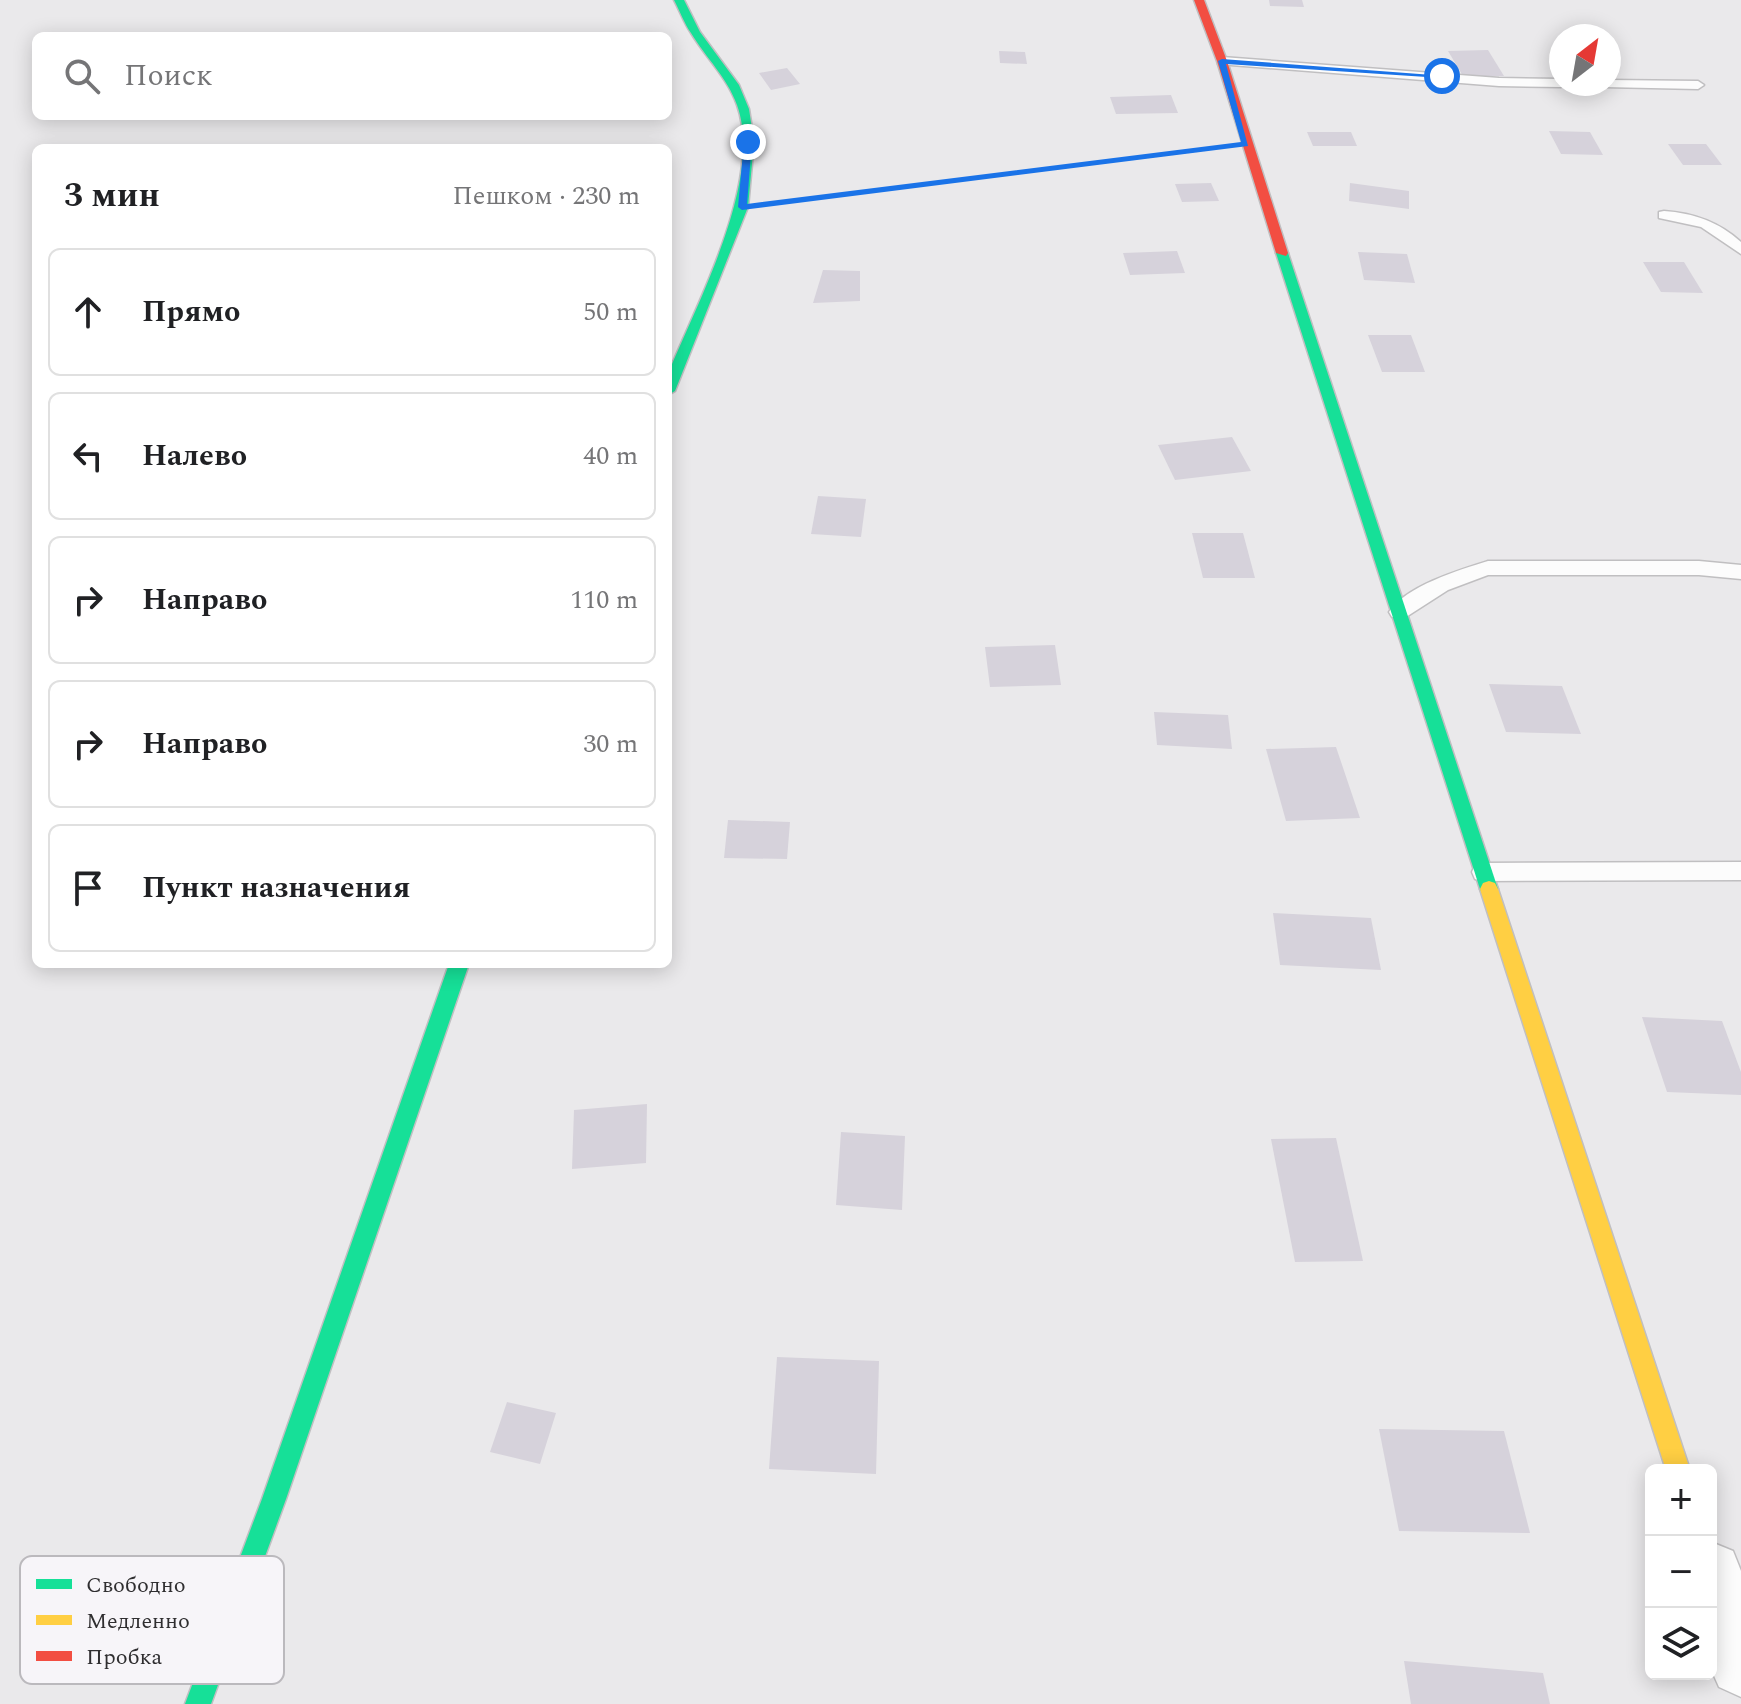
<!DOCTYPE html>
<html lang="ru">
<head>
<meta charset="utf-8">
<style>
  body { margin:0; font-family:Spectral,serif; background:#f6f6f6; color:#202124 }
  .controls { position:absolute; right:24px; bottom:24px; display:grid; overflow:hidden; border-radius:12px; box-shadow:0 4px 20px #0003 }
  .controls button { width:72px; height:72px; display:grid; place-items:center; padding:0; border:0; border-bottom:2px solid #e0e0e0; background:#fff; color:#202124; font:40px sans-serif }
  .compass { position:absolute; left:1549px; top:24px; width:72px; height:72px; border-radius:50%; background:#fff; box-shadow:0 4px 20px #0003; rotate:31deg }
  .stop { position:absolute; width:24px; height:24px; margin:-18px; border:6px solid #1a73e8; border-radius:50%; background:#fff }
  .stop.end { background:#1a73e8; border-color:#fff; box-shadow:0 2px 8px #0008 }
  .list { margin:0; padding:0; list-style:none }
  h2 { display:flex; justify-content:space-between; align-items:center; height:104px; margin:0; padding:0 32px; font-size:34px }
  h2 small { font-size:26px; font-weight:400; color:#757577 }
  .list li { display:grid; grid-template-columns:52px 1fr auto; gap:24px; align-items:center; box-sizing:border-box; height:128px; margin:0 16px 16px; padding:0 16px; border:2px solid #e0e0e0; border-radius:12px }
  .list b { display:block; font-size:30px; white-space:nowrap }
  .list em { font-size:26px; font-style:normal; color:#757577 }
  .icon { flex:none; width:44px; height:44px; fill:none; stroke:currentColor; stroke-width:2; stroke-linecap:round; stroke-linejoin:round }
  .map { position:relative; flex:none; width:1741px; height:1704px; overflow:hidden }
  .search { position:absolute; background:#fff; box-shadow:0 4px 20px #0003; left:32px; top:32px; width:640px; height:88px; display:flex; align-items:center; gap:20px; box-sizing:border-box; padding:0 28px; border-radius:12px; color:#757577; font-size:30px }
  .panel { position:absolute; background:#fff; box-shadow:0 4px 20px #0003; left:32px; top:144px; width:640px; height:824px; border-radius:12px }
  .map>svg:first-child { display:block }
  .building { fill:#d6d2db }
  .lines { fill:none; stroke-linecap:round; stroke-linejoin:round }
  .lane-casing { stroke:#c0bfc1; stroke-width:3 }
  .street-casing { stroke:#c0bfc1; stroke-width:3 }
  .fast-casing { stroke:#c0bfc1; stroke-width:3 }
  .slow-casing { stroke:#c0bfc1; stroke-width:3 }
  .jam-casing { stroke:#c0bfc1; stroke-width:3 }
  .path { stroke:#d4d4d5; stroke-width:3; stroke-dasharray:2 2; stroke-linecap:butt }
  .lane { fill:#fcfcfc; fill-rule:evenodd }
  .street { fill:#fcfcfc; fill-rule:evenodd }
  .fast { fill:#16e098; fill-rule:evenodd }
  .slow { fill:#ffcf43; fill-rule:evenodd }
  .jam { fill:#f24e42; fill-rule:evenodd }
  .route { fill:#1a73e8 }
  .key { fill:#f7f5f9; stroke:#bbb9bd; stroke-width:2 }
  .key-label { font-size:22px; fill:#2f2e30 }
</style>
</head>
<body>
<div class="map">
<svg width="1741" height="1704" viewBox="0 0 1741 1704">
  <rect width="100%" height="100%" fill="#eae9eb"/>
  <g class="building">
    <path d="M1269,0H1302L1304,7L1270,6Z"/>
    <path d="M1488,50L1504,76H1463L1448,51Z"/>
    <path d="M999,51L1025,52L1027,64L1000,63Z"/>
    <path d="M787,68L800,84L771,90L759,73Z"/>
    <path d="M1171,95L1178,113L1116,114L1110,97Z"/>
    <path d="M1549,131L1590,132L1603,155L1561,154Z"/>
    <path d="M1307,132H1351L1357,146H1313Z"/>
    <path d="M1668,144H1706L1722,165H1683Z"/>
    <path d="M1211,183L1219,201L1182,202L1175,184Z"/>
    <path d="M1350,183L1409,191V209L1349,201Z"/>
    <path d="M1177,251L1185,273L1130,275L1123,253Z"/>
    <path d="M1358,252L1407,254L1415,283L1364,280Z"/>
    <path d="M1643,262H1684L1703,293L1661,292Z"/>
    <path d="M823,270L860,271V301L813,303Z"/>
    <path d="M1368,335H1411L1425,372H1382Z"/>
    <path d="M1232,437L1251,471L1175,480L1158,445Z"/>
    <path d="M818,496L866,499L861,537L811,534Z"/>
    <path d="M1192,533H1243L1255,578H1203Z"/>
    <path d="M1055,645L1061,685L990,687L985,647Z"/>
    <path d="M1489,684L1562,686L1581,734L1506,732Z"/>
    <path d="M1154,712L1228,715L1232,749L1157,745Z"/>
    <path d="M1336,747L1360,818L1286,821L1266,749Z"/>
    <path d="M728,820L790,822L787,859L724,858Z"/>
    <path d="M1273,913L1371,918L1381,970L1280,965Z"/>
    <path d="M1642,1017L1722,1021L1741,1072V1095L1667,1092Z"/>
    <path d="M647,1104L646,1163L572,1169L574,1110Z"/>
    <path d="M841,1132L905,1136L902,1210L836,1205Z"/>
    <path d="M1336,1138L1363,1261L1295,1262L1271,1139Z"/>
    <path d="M777,1357L879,1361L876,1474L769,1469Z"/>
    <path d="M507,1402L556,1413L540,1464L490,1452Z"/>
    <path d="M1379,1429L1504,1431L1530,1533L1399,1531Z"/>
    <path d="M1404,1661L1543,1673L1550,1704H1411Z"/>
  </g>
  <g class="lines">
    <g class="lane-casing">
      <g id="lane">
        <path d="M1222,57L1499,78L1561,79V84H1567L1561,87L1499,86L1218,64V58Z"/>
        <path d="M1609,80L1698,81L1704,85L1698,89L1604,87L1603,84H1609Z"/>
        <path d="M1664,211C1694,213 1719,222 1741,242V254L1701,227L1659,218V212Z"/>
        <path d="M1488,561H1699L1741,565V579L1699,575H1488L1448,590L1406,617H1392L1389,612C1406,586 1459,570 1488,561Z"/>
        <path d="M1741,862V880L1483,881L1475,879L1472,872L1475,865L1483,863Z"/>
      </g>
    </g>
    <g class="street-casing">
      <path id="street" d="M1711,1542L1733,1551L1741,1571V1697L1719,1687L1711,1669Z"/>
    </g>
    <g class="fast-casing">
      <g id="fast">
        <path d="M674,0H684L700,32L739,85L749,109L754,142L748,207L675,391L668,395V374C696,305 764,180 737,105C727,77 706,58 691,33C684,23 680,11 674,0Z"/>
        <path d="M1278,250L1288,253L1498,889L1495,895L1489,897L1483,895L1480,889L1276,253Z"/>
        <path d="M449,964H469L286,1499L211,1704H185L262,1499Z"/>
      </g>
    </g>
    <g class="slow-casing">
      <path id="slow" d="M1489,881L1495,883L1498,889L1690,1470H1666L1480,889L1483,883Z"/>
    </g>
    <g class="jam-casing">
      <path id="jam" d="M1194,0H1204L1227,61L1288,253L1286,256L1276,253L1217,61Z"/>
    </g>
    <path class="path" d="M783,202L1210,149"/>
    <use href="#lane" class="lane"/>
    <use href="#street" class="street"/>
    <use href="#fast" class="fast"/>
    <use href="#slow" class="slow"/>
    <use href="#jam" class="jam"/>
  </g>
  <path class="route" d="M1222,59L1446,76L1442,78L1226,64L1248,146L742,210L738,207L744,142L748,140L752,142L747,204L1241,142L1218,61Z"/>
  <rect x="20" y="1556" width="264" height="128" rx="12" class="key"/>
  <rect x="36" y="1579" width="36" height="10" fill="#16e098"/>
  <rect x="36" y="1615" width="36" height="10" fill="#ffcf43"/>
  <rect x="36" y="1651" width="36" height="10" fill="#f24e42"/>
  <g class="key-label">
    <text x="86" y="1592">Свободно</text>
    <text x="86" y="1628">Медленно</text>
    <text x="86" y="1664">Пробка</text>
  </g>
</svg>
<div class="controls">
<button>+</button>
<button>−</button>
<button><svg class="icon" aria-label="layers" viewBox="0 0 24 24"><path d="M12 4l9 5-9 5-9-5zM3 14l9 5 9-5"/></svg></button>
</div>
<svg class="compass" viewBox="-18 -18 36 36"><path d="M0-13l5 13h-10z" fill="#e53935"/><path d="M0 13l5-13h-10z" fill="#757577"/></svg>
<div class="stop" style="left:1442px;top:76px"></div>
<div class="stop end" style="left:748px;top:142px"></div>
<div class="search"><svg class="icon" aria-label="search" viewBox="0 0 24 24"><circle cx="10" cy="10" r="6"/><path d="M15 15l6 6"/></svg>Поиск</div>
<section class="panel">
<h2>3 мин<small>Пешком · 230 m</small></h2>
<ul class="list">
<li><svg class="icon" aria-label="ahead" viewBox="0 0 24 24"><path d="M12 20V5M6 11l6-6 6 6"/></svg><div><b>Прямо</b></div><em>50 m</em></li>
<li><svg class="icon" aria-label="left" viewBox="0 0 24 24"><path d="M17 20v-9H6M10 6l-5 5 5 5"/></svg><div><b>Налево</b></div><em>40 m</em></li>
<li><svg class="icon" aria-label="right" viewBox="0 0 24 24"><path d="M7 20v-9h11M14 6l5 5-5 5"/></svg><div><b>Направо</b></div><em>110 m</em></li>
<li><svg class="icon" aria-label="right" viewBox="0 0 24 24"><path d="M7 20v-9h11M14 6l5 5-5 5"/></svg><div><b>Направо</b></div><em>30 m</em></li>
<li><svg class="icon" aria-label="arrive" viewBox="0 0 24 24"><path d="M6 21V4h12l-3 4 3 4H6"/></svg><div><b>Пункт назначения</b></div></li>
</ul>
</section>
</div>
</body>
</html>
